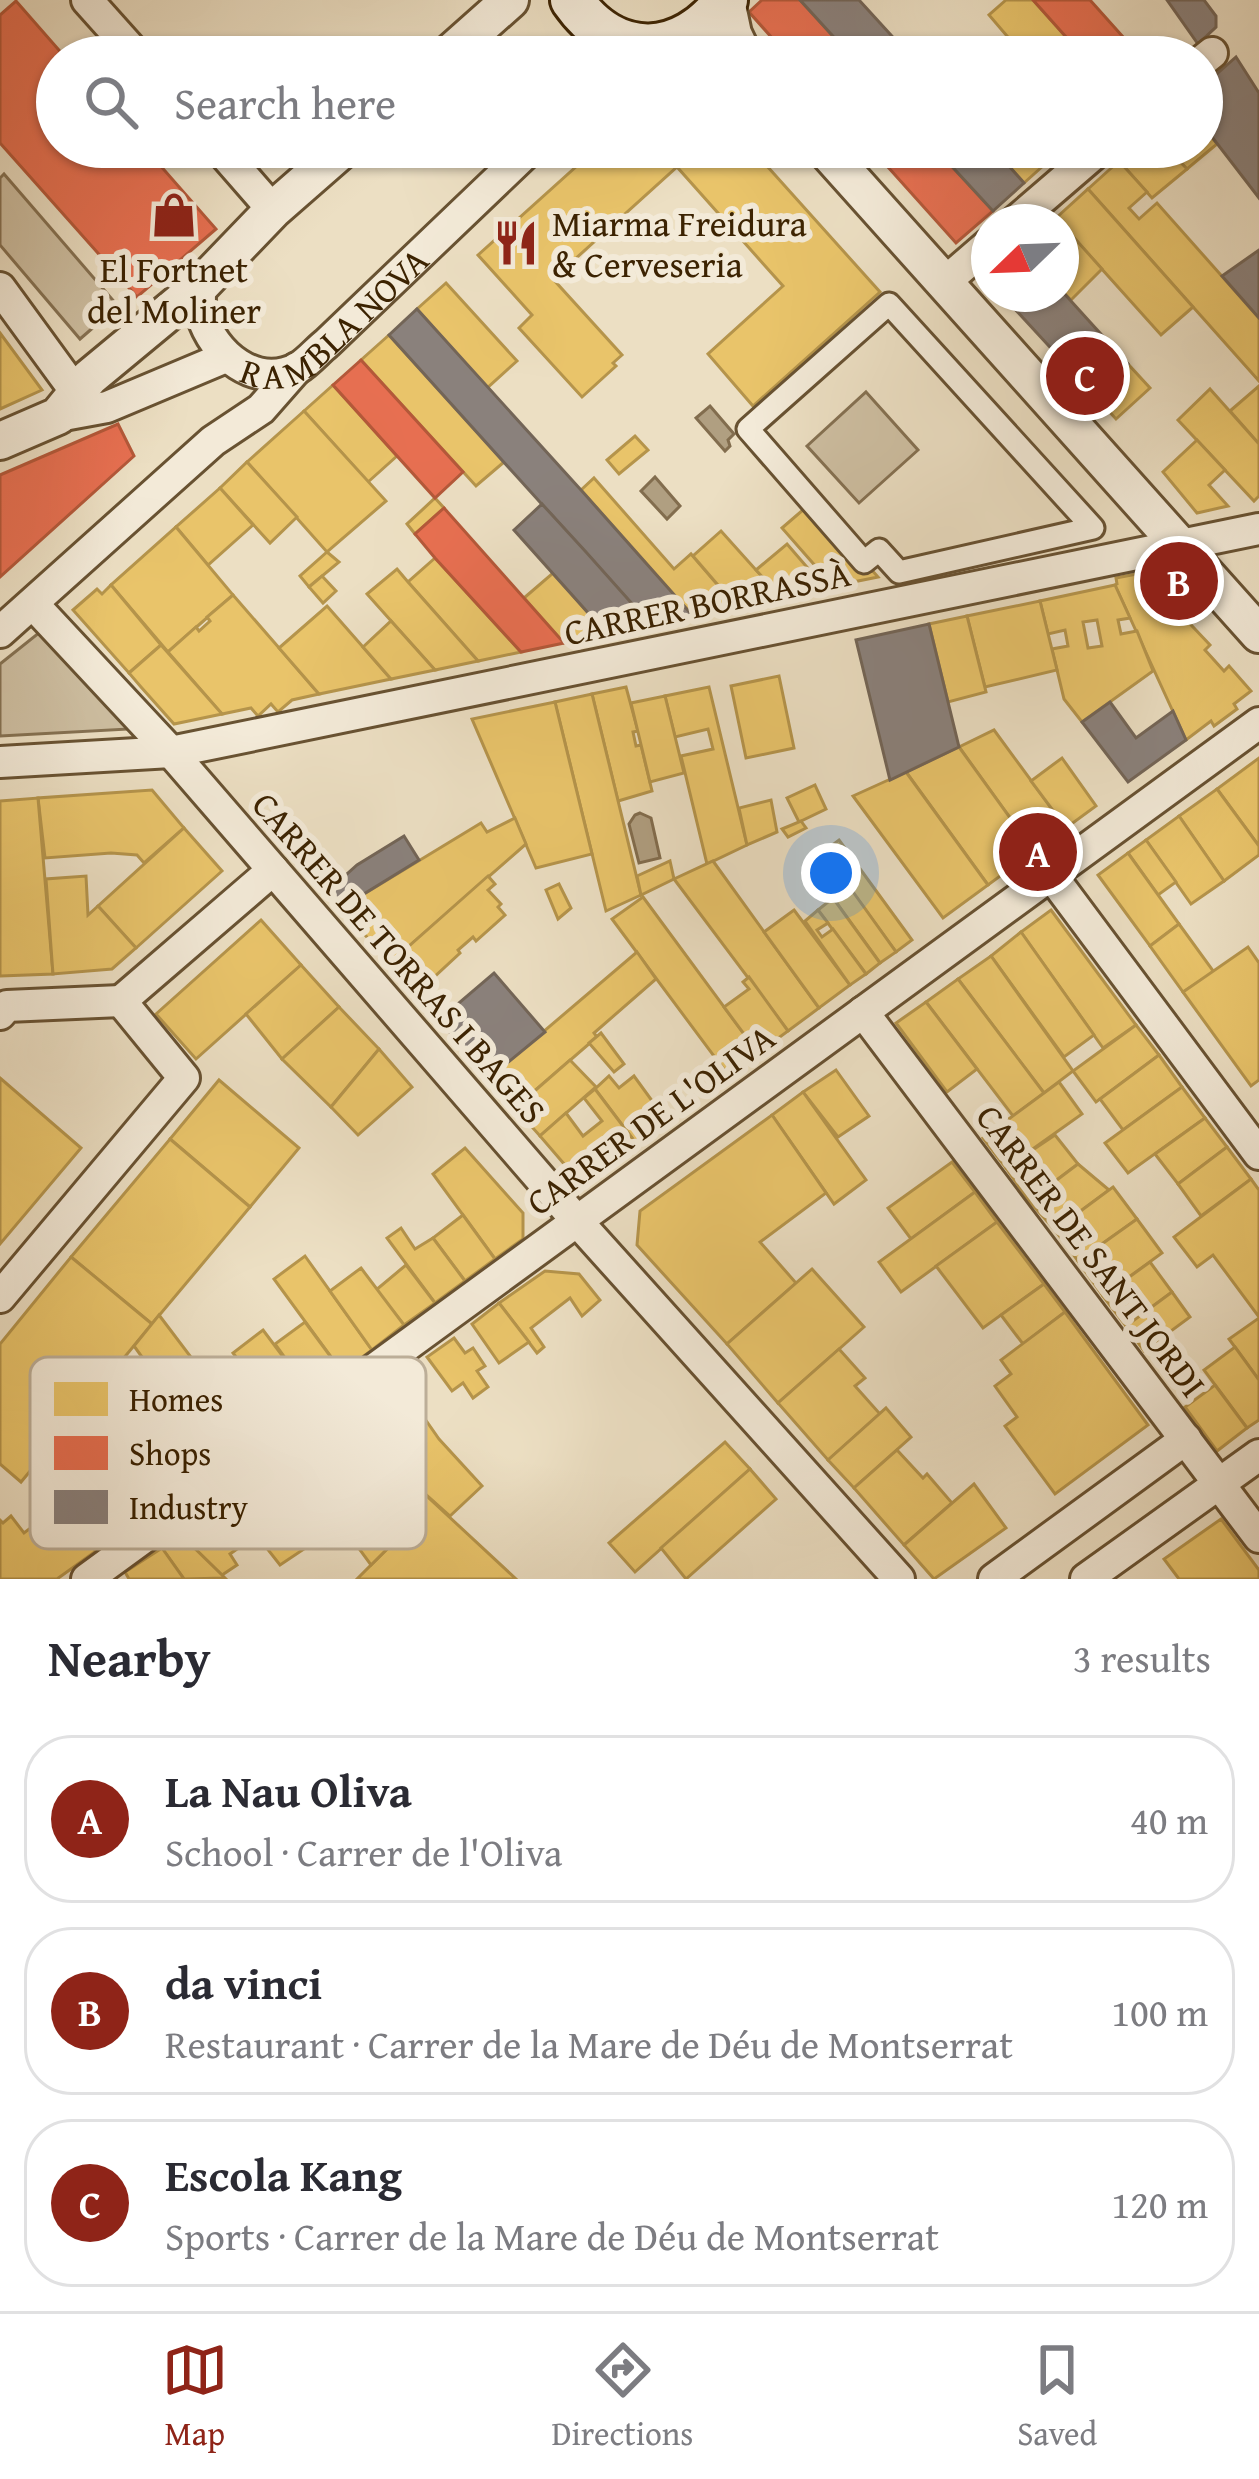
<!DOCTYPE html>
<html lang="en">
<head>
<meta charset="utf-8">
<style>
  body { margin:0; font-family:"Gentium Book Plus",serif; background:#f2f2f3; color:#2b2b33 }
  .compass { position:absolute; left:971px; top:204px; width:108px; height:108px; border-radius:50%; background:#fff; box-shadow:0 3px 9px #0004; rotate:247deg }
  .you { position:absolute; left:831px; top:873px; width:42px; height:42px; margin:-30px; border:9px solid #fff; border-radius:50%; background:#1a73e8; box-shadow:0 0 0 18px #1a73e833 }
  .badge { display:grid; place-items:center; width:78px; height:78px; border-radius:50%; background:#8f2418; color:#fff; font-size:39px; font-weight:700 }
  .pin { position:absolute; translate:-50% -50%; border:6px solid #fff; box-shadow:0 3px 12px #0006 }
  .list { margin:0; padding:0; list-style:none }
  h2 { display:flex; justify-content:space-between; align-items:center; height:156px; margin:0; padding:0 48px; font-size:51px }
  h2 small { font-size:39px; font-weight:400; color:#7c7c81 }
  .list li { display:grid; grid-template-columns:78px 1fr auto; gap:36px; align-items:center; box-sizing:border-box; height:168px; margin:0 24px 24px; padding:0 24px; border:3px solid #e1e1e2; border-radius:48px }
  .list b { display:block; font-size:45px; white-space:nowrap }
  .list p { margin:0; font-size:39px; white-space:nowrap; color:#7c7c81 }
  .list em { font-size:39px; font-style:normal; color:#7c7c81 }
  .icon { flex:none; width:66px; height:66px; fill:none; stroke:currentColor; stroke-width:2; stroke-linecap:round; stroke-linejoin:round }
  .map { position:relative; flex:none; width:1259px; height:1579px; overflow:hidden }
  .search { position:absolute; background:#fff; box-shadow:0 3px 9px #0004; left:36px; right:36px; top:36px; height:132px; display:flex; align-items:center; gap:30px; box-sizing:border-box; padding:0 42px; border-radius:66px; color:#7c7c81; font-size:45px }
  .sheet { height:732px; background:#fff }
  nav { display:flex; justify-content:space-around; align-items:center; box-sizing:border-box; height:168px; border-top:3px solid #e1e1e2; background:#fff; font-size:33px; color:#7c7c81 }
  nav a { display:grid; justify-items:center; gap:6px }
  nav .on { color:#8f2418 }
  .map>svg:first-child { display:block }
  .green { fill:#cebfa2; stroke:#857152; stroke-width:3 }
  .water { fill:#b09f81; stroke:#826d4e; stroke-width:3 }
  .homes { fill:#e9c46a; stroke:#b5944b; stroke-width:3; fill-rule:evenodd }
  .shops { fill:#e76f51; stroke:#b45839; stroke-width:3 }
  .industry { fill:#8a817c; stroke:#736557; stroke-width:3 }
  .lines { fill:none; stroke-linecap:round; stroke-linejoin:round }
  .pedestrian-casing { stroke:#685232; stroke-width:27 }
  .minor-casing { stroke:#685232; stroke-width:36 }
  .tertiary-casing { stroke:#685232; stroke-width:42 }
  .secondary-casing { stroke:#3c2302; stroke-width:48 }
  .pedestrian { stroke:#f3ead8; stroke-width:21 }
  .minor { stroke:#f3ead8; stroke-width:30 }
  .tertiary { stroke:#f3ead8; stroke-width:36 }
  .secondary { stroke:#f3ead8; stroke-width:42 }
  .labels { text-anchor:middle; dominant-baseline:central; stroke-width:12; stroke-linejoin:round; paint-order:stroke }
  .poi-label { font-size:36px; fill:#3c2302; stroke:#f3ead8; text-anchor:start }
  .street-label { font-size:36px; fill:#3c2302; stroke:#f3ead8 }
  .key { fill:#f3ead8; stroke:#bcae98; stroke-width:3 }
  .key-label { font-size:33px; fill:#3c2302 }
</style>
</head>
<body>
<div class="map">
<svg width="1259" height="1579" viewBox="0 0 1259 1579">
  <rect width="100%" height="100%" fill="#ecdfc3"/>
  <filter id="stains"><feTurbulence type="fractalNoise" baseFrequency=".00167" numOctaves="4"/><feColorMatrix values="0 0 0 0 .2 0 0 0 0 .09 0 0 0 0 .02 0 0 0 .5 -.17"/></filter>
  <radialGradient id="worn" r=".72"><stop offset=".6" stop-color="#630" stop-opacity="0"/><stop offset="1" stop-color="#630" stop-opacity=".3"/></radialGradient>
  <g class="green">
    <path d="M4,174L118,306L80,339L0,245V178Z"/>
    <path d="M866,392L918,450L859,503L807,446Z"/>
    <path d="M40,632L129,729L0,736V664Z"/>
  </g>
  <g class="water">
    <path d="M710,406L734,434L728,440L730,446L725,451L696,418Z"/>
    <path d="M655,477L680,506L667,519L641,491Z"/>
    <path d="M640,813L651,818L660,858L639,863L629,824L635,815Z"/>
  </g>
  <g class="homes">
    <path d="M1006,0H1033L1084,57H1025L989,15Z"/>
    <path d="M1202,124L1217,144L1187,169L1166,147H1202Z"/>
    <path d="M598,147H750L880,292L753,406L708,354L783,286L677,167L553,279L622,355L613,363L616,366L582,397L519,328L532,315L478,255Z"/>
    <path d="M992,147H1064L1024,183Z"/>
    <path d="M1135,147H1166L1187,169L1152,198L1119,161Z"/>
    <path d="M1119,161L1147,192L1129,208L1139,219L1157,203L1259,318V381L1088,189Z"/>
    <path d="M1088,189L1193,307L1161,335L1056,218Z"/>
    <path d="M1061,223L1102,269L1071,300L1061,290Z"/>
    <path d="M446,283L517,361L487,388L417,309Z"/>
    <path d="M0,333L42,390L0,409Z"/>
    <path d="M389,335L504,462L476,486L361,360Z"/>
    <path d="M1128,364L1150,388L1116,419L1094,395Z"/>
    <path d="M333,385L397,456L368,482L304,411Z"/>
    <path d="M1259,386V444L1230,411Z"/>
    <path d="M1210,389L1259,444V496L1254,501L1178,420Z"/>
    <path d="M304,411L386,501L327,552L247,462Z"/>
    <path d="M635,436L648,450L619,474L607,460Z"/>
    <path d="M1197,440L1225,470L1209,485L1228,506L1197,513L1163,472Z"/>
    <path d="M247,462L297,517L270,543L220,488Z"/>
    <path d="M594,478L674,569L691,554L736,606L693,616L581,490Z"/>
    <path d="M220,488L253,525L208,565L176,527Z"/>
    <path d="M435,498L444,508L415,534L407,524Z"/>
    <path d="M804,509H818L878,577L833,586L782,528Z"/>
    <path d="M176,527L233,595L168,652L111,585Z"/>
    <path d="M721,531L756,570L781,597L736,606L693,556Z"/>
    <path d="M787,544L825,588L781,597L756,570Z"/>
    <path d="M327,552L339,562L309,587L300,576Z"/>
    <path d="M435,558L521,652L478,661L408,582Z"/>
    <path d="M397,569L408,582L478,661L435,670L367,594Z"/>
    <path d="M553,573L607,634L564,643L524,598Z"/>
    <path d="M1142,573L1210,645L1205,650L1224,671L1229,666L1251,691L1234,704L1237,709L1214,726L1211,721L1186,740L1115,585L1117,584L1116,578Z"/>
    <path d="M322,576L336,591L323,603L309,587Z"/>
    <path d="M111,585L161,645L129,673L73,610L97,589L102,594Z"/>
    <path d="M1115,585L1130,618L1118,620L1121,634L1137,631L1153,671L1082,722L1064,699L1052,649L1068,646L1065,630L1048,634L1040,601ZM1097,620L1102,646L1088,648L1083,622Z"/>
    <path d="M233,595L280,649L319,694L292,700L278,712L271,704L258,716L251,708L222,714L215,706L168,652L196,627L199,631L210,621L207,617Z"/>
    <path d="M1040,601L1057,670L985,687L967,616Z"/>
    <path d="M327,606L363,647L391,679L319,694L279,648Z"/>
    <path d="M967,616L986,692L948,702L929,624Z"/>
    <path d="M391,621L435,670L391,679L363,647Z"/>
    <path d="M161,645L215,706L222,714L174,724L141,687L129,673Z"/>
    <path d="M779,676L794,748L746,758L731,686Z"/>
    <path d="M626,687L638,731L633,732L636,746L641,745L652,791L618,801L592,694Z"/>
    <path d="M709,687L747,845L707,864L681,756L713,749L708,729L675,737L665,696Z"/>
    <path d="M592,694L641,895L606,911L555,702Z"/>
    <path d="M665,696L684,773L650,782L631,703Z"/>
    <path d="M555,702L592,854L536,868L472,719Z"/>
    <path d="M994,730L1066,828L1034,851L959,747Z"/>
    <path d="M959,747L1034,851L988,885L906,772Z"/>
    <path d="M1062,758L1096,806L1066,828L1031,781Z"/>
    <path d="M1259,758V846L1217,789Z"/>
    <path d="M906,772L988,885L943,918L853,796Z"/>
    <path d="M815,785L826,809L799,822L787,798Z"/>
    <path d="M1217,789L1259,846V855L1224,881L1179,816Z"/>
    <path d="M152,790L184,828L144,863L137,855L111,853L45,858L38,798Z"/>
    <path d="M38,798L53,974L0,976V801Z"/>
    <path d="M771,800L777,832L747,845L739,808Z"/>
    <path d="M1179,816L1224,881L1191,904L1146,840Z"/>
    <path d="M515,818L526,844L390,963L341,908L481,823L487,832Z"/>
    <path d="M801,821L806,828L788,837L782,829Z"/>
    <path d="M184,828L222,871L136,948L98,906Z"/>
    <path d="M839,840L912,940L896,952L823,852Z"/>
    <path d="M1146,840L1176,882L1158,895L1128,853Z"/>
    <path d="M1128,853L1179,924L1150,946L1098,875Z"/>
    <path d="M670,861L674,879L641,895L637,876Z"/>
    <path d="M713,861L819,1008L788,1031L674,879Z"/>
    <path d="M86,876L88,915L98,906L136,948L112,969L53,974L46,879Z"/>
    <path d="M488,876L495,884L488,890L501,904L498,907L505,915L476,941L473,937L458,950L460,953L433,978L413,956L396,970L390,963Z"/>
    <path d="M846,882L896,952L880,963L830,894Z"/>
    <path d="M559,884L571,908L558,919L546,890Z"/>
    <path d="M643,897L758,1053L728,1075L612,919Z"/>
    <path d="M833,898L880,963L866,974L818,910Z"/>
    <path d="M794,910L850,985L819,1008L764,932Z"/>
    <path d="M818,910L828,923L817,930L822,937L833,929L866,974L850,985L805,921Z"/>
    <path d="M1051,910L1136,1025L1103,1048L1021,932Z"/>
    <path d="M261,920L301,965L196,1059L156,1014Z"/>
    <path d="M1179,924L1214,972L1183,992L1150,946Z"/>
    <path d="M1021,932L1094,1035L1064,1057L991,956Z"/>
    <path d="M1248,947L1259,963V1080L1251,1086L1183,992Z"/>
    <path d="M637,952L656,979L594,1033L597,1037L515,1108L489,1078Z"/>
    <path d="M991,956L1073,1071L1044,1093L958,979Z"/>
    <path d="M301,965L339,1007L282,1059L246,1014Z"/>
    <path d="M749,977L788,1031L758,1053L724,1007L749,989L743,982Z"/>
    <path d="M958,979L1044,1093L1013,1116L926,1002Z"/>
    <path d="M926,1002L977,1069L947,1092L896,1023Z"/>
    <path d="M339,1007L379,1049L331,1107L282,1059Z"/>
    <path d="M1136,1025L1159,1055L1096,1102L1073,1071Z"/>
    <path d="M601,1033L624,1064L614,1072L589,1043Z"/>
    <path d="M379,1049L412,1087L358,1135L331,1107Z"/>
    <path d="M1159,1055L1182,1087L1123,1130L1100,1099Z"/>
    <path d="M570,1060L596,1087L540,1136L515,1108Z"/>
    <path d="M836,1070L869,1116L838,1137L803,1092Z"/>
    <path d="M609,1076L619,1088L634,1076L666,1120L635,1142L595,1089Z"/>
    <path d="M0,1078L81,1148L0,1244Z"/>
    <path d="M219,1080L299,1148L250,1207L170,1139Z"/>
    <path d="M1059,1082L1082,1114L1006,1168L983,1138Z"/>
    <path d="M1182,1087L1205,1118L1128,1173L1105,1143Z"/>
    <path d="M595,1089L635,1142L600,1168L565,1165L540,1136L566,1113L583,1136L602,1121L584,1098Z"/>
    <path d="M803,1092L866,1180L834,1204L772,1115Z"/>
    <path d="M772,1115L826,1193L760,1242L796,1283L727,1344L637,1245L640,1211Z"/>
    <path d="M1205,1118L1227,1147L1178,1184L1155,1154Z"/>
    <path d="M1055,1135L1078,1164L1029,1201L1006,1168Z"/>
    <path d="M170,1139L250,1207L152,1324L71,1257Z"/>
    <path d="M1227,1147L1251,1179L1201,1216L1178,1184Z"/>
    <path d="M465,1148L523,1213V1239L495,1259L433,1174Z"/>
    <path d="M952,1162L975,1192L911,1239L888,1208Z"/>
    <path d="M1078,1164L1109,1190L1055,1230L1029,1201Z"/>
    <path d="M1251,1179L1259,1190V1317L1213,1255L1197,1267L1174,1237Z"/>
    <path d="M1113,1187L1137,1219L1078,1261L1055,1230Z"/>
    <path d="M975,1192L997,1222L901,1292L879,1262Z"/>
    <path d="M463,1215L495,1259L465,1281L433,1238Z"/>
    <path d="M1137,1219L1162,1253L1103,1296L1078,1261Z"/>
    <path d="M997,1222L1044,1284L983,1328L936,1266Z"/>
    <path d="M401,1228L415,1249L433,1238L465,1281L435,1303L387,1238Z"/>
    <path d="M305,1256L372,1350L342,1372L274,1279Z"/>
    <path d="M71,1257L152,1324L21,1482L0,1464V1344Z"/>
    <path d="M1150,1262L1172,1292L1126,1326L1103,1296Z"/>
    <path d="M406,1265L435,1303L404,1325L376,1290Z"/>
    <path d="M361,1268L404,1325L372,1350L330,1291Z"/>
    <path d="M812,1269L864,1327L778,1403L727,1344Z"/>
    <path d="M545,1271L579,1274L600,1300L582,1316L570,1298L531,1328L544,1347L537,1353L499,1303Z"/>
    <path d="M1044,1284L1065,1312L1023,1344L1001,1315Z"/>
    <path d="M1172,1292L1190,1317L1144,1351L1126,1326Z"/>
    <path d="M499,1303L529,1342L499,1363L472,1324Z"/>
    <path d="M1065,1312L1148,1425L1055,1494L1005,1426L1017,1417L995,1386L1011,1374L1001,1360Z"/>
    <path d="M159,1315L218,1393L229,1385L240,1399L258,1386L281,1416L218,1462L134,1346Z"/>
    <path d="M1259,1318V1380L1229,1339Z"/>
    <path d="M305,1322L342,1372L311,1394L275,1344Z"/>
    <path d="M263,1330L311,1394L281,1416L233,1353Z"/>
    <path d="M454,1338L465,1353L473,1348L485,1366L477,1371L488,1387L473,1398L463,1383L452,1391L427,1357Z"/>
    <path d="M1235,1347L1259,1380V1420L1247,1428L1204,1370Z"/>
    <path d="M839,1349L865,1378L855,1386L880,1414L828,1460L778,1403Z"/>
    <path d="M1215,1385L1247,1428L1217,1451L1185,1407Z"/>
    <path d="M380,1388L394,1408L403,1403L417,1424L425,1419L439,1439L482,1486L450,1516L402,1473L355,1409Z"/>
    <path d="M886,1408L911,1437L854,1488L828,1460Z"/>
    <path d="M355,1409L402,1473L516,1579H357L398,1538L321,1433Z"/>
    <path d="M321,1433L398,1538L371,1565L290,1454Z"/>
    <path d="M725,1442L750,1469L635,1572L609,1543Z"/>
    <path d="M95,1446L156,1507L96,1551L43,1502Z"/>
    <path d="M897,1450L923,1478L927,1474L952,1503L904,1545L854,1488Z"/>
    <path d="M750,1469L776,1499L686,1579L661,1548Z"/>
    <path d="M259,1477L310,1545L280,1565L229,1500Z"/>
    <path d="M974,1484L1006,1528L934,1579L904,1545Z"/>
    <path d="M229,1500L257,1535L230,1554L237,1565L222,1575L181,1535Z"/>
    <path d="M53,1511L96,1551L57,1579H0V1520L3,1523L11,1516L24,1533Z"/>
    <path d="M1221,1519L1259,1570V1579H1179L1164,1559Z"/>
    <path d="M181,1535L222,1575L225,1578L184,1579L162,1548Z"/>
    <path d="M162,1548L184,1579H129L125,1572Z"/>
  </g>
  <g class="shops">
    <path d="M762,0H800L852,57H789L749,12Z"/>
    <path d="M1033,0H1090L1141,57H1084Z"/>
    <path d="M16,1L65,57H57V147H144L216,229L137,297L0,143V15Z"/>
    <path d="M870,147H934L993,211L956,243Z"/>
    <path d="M361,360L463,472L435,498L333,385Z"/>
    <path d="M118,424L134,456L0,577V475Z"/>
    <path d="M444,508L564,643L521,652L435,558L415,534Z"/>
  </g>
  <g class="industry">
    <path d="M800,0H859L911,57H852Z"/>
    <path d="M1167,0H1204L1216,16V27L1198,44Z"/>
    <path d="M1236,57L1259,93V198L1202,124V87Z"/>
    <path d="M934,147H992L1024,183L993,211Z"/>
    <path d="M1259,250V318L1222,276Z"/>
    <path d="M1061,290L1128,364L1094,395L1001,294H1061Z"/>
    <path d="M417,309L581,490L693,616L651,625L389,335Z"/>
    <path d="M542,504L586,552L651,625L607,634L514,530Z"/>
    <path d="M929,624L959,747L890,780L856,640Z"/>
    <path d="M1110,702L1136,738L1173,711L1186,740L1128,782L1082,722Z"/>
    <path d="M404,836L419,860L341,908L327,892L357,865Z"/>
    <path d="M314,862L328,879L321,886L306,868Z"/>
    <path d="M494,973L545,1032L489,1078L439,1020Z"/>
  </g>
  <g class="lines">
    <g class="pedestrian-casing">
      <path id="pedestrian" d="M889,304L1093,528L899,572L879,550L864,562L748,429Z"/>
    </g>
    <g class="minor-casing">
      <g id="minor">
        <path d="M87,0L138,57"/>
        <path d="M1202,61L1212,53"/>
        <path d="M218,147L273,210"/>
        <path d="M1015,222L1102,147"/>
        <path d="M944,283L989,244"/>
        <path id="s1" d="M200,286C200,295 199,306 202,315C213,354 256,390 298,368C308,362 318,350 327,343L532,147"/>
        <path d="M0,288L78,395"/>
        <path d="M58,416L107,407L226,357"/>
        <path d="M33,604L171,752L577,1221L899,1579"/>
        <path d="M0,632L213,441L261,409L297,368"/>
        <path d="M0,762L171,752L1259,529"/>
        <path d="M1051,875L1259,1154"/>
        <path d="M121,1001L273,870"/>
        <path d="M863,1012L1259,1537"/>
        <path d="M0,1014L7,1006L121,1001"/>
        <path d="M0,1297L184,1078L121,1001"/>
        <path d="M87,1579L1259,723"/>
        <path d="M994,1579L1186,1439"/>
        <path d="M1086,1579L1259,1455"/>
      </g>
    </g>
    <g class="tertiary-casing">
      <g id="tertiary">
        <path d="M726,1L733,34L744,57"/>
        <path d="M446,57L510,0"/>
        <path d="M823,147L1259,634"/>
        <path d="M0,441L58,416L89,378L200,286L273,210L345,147"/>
      </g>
    </g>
    <g class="secondary-casing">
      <path id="secondary" d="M572,0C615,62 682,59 726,0"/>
    </g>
    <use href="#pedestrian" class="pedestrian"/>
    <use href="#minor" class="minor"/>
    <use href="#tertiary" class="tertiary"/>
    <use href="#secondary" class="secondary"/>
  </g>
  <defs>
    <g id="shop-bare" transform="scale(3.6)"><path d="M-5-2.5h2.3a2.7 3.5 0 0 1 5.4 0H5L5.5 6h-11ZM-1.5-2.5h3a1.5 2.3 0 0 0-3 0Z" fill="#8f2418" stroke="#f3ead8" stroke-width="2.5" paint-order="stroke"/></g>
    <g id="restaurant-bare" transform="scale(3.6)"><path d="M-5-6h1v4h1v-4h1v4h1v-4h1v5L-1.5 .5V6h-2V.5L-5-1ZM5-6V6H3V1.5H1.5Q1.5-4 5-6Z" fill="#8f2418" stroke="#f3ead8" stroke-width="2.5" paint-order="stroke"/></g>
  </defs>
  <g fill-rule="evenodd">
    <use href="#shop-bare" x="174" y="215"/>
    <use href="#restaurant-bare" x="516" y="243"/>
  </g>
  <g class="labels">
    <g class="poi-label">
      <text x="552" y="222">Miarma Freidura<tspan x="552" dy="41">&amp; Cerveseria</tspan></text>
      <text x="174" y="268" text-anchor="middle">El Fortnet<tspan x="174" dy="41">del Moliner</tspan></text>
    </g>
    <g class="street-label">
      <text stroke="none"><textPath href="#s1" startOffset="210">RAMBLA NOVA</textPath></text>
      <text transform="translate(707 602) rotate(-12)">CARRER BORRASSÀ</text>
      <text transform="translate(400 957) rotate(49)">CARRER DE TORRAS I BAGES</text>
      <text transform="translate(650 1119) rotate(-36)">CARRER DE L'OLIVA</text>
      <text transform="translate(1092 1250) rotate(53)">CARRER DE SANT JORDI</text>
    </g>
  </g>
  <rect x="30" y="1357" width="396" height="192" rx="18" class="key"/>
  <rect x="54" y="1382" width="54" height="34" fill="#e9c46a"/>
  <rect x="54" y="1436" width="54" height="34" fill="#e76f51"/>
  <rect x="54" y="1490" width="54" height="34" fill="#8a817c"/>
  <g class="key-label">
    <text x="129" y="1411">Homes</text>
    <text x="129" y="1465">Shops</text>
    <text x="129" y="1519">Industry</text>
  </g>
  <rect width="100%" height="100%" filter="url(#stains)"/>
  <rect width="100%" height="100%" fill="url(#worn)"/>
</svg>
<svg class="compass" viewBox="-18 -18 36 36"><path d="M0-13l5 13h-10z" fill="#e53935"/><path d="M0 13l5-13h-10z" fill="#7c7c81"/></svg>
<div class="you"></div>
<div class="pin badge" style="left:1038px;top:852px">A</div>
<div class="pin badge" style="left:1179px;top:581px">B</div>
<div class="pin badge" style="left:1085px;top:376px">C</div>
<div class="search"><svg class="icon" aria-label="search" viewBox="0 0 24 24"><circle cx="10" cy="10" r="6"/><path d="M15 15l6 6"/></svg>Search here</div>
</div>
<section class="sheet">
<h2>Nearby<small>3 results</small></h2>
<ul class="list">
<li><span class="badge">A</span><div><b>La Nau Oliva</b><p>School · Carrer de l'Oliva</p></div><em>40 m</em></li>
<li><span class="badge">B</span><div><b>da vinci</b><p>Restaurant · Carrer de la Mare de Déu de Montserrat</p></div><em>100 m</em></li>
<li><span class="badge">C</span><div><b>Escola Kang</b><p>Sports · Carrer de la Mare de Déu de Montserrat</p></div><em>120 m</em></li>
</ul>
</section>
<nav>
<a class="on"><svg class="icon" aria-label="map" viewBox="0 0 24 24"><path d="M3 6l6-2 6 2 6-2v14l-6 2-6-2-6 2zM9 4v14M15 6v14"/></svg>Map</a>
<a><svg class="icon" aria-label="directions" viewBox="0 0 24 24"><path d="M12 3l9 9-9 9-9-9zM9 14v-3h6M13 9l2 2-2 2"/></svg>Directions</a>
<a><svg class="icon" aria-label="saved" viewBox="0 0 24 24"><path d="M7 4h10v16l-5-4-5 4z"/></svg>Saved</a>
</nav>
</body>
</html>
